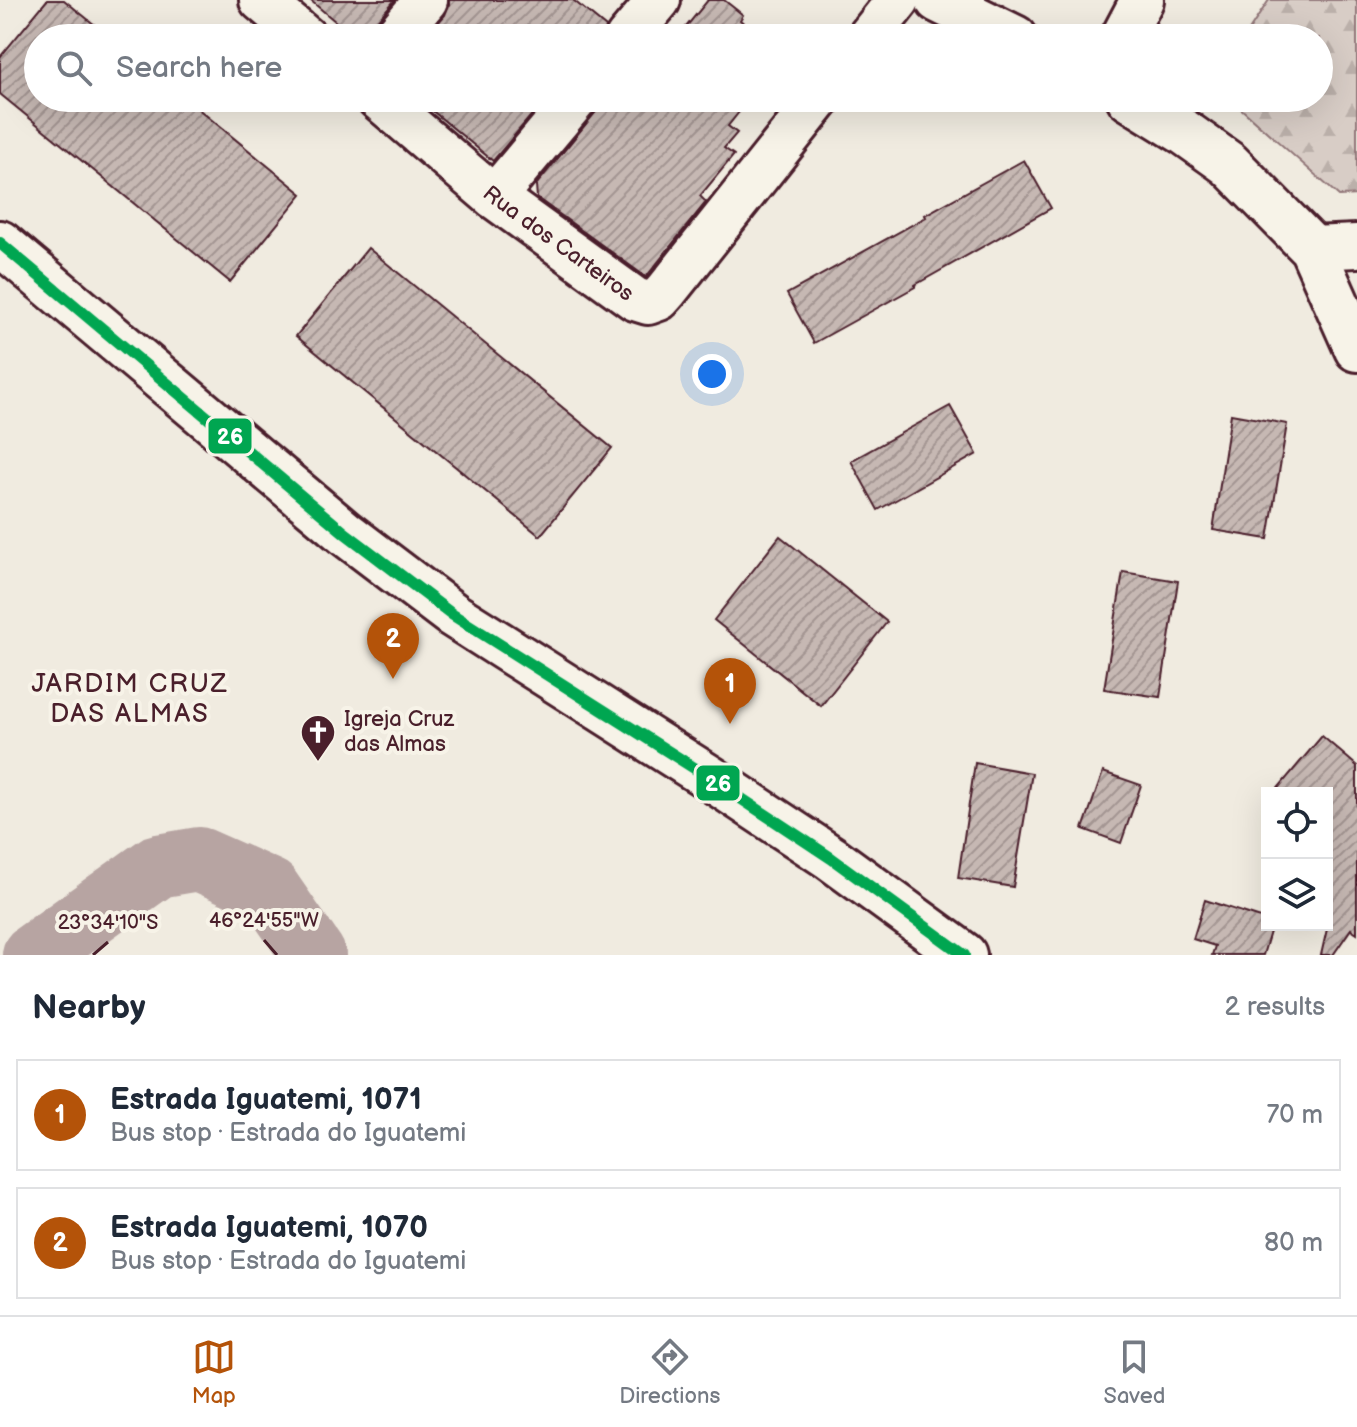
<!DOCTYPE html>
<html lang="en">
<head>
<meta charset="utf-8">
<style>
  body { margin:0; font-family:"Balsamiq Sans",sans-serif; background:#f2f2f3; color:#1f2937 }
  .controls { position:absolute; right:24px; bottom:24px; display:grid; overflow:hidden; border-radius:0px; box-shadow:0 8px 32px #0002 }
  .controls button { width:72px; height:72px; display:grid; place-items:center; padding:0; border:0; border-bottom:2px solid #e0e1e3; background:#fff; color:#1f2937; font:40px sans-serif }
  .you { position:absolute; left:712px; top:374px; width:28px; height:28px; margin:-20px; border:6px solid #fff; border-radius:50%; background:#1a73e8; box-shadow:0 0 0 12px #1a73e833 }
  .badge { display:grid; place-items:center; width:52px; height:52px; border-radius:50%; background:#b45309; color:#fff; font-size:26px; font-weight:700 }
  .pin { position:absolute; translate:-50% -66px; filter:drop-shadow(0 2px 4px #0008) }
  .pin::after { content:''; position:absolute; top:42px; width:28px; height:24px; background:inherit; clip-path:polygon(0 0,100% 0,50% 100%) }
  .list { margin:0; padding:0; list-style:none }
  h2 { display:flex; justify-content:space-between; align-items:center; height:104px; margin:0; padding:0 32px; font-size:34px }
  h2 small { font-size:26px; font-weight:400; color:#747a83 }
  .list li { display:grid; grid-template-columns:52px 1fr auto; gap:24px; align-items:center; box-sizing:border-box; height:112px; margin:0 16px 16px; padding:0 16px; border:2px solid #e0e1e3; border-radius:0px }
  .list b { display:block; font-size:30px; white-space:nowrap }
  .list p { margin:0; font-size:26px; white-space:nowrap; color:#747a83 }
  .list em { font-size:26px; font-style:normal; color:#747a83 }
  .icon { flex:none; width:44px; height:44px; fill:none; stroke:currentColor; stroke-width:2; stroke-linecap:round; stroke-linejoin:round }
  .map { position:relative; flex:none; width:1357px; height:955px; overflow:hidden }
  .search { position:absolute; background:#fff; box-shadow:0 8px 32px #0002; left:24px; right:24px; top:24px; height:88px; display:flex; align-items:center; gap:20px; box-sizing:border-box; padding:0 28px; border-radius:44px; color:#747a83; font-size:30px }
  .sheet { height:360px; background:#fff }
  nav { display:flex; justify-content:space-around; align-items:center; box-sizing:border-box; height:112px; border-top:2px solid #e0e1e3; background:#fff; font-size:22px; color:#747a83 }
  nav a { display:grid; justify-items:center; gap:4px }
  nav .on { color:#b45309 }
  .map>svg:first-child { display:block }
  .forest { fill:url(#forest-firs); stroke:#917678; stroke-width:2 }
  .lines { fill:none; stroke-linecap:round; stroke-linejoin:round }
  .river { stroke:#b7a4a2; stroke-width:64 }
  .building { fill:url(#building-hatch); stroke:#4a1f2b; stroke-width:2 }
  .street-casing { stroke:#4a1f2b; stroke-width:48 }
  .secondary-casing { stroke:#4a1f2b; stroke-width:50 }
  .primary-casing { stroke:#4a1f2b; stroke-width:50 }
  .street { stroke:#f7f3e8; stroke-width:42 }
  .secondary { stroke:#f7f3e8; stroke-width:44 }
  .primary { stroke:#f7f3e8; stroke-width:44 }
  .bus-1-casing { stroke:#f7f3e8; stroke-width:18 }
  .bus-1 { stroke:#00a651; stroke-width:12 }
  .ticks { fill:none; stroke:#4a1f2b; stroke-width:3 }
  .labels { text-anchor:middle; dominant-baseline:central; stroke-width:8; stroke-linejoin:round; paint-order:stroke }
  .street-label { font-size:22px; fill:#4a1f2b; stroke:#f7f3e8 }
  .poi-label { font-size:22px; fill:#4a1f2b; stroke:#f7f3e8; text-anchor:start }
  .quarter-label { font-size:26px; letter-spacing:2px; fill:#4a1f2b; stroke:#f7f3e8 }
  .ticks-label { font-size:20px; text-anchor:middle; fill:#4a1f2b; stroke:#f7f3e8; stroke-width:8; stroke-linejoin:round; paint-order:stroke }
  .line-badge { stroke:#f7f3e8; stroke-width:3 }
  .badge-label { font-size:22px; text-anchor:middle; font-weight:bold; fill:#fff }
</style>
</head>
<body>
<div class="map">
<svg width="1357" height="955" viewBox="0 0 1357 955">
  <defs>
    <pattern id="forest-firs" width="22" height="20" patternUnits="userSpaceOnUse" patternTransform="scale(2)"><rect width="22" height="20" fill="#d8cdc6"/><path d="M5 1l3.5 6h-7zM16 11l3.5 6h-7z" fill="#bbb0aa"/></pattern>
    <pattern id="building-hatch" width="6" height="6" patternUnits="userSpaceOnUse" patternTransform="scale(2)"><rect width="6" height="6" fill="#c6b8b3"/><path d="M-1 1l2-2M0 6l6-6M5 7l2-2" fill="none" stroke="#a39592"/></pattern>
  </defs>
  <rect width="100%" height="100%" fill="#f0ebe0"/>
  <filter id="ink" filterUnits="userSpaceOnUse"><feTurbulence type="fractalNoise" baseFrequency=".0125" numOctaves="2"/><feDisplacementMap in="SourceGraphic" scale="16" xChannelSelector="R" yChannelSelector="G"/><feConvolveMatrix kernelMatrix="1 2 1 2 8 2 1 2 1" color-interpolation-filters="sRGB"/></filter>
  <g filter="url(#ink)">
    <path class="forest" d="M1269,0H1357V195L1339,196L1229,98H1319V38H1244Z"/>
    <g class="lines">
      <path class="river" d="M34,955L158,866L199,859L269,890L314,955"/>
    </g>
    <g class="building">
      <path d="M47,0H64L111,38H38V98H185L302,194L230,282L0,94V57Z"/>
      <path d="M310,0H395L375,23L371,33V38H355Z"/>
      <path d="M449,0H573L606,27L604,38H425L445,15L449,5Z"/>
      <path d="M708,0H724L743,15L740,20L762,38H677Z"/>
      <path d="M417,98H532L540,105L493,161Z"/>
      <path d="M604,98H750L728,126L737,133L724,148L734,155L700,196L706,202L646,277L537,198L536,185L595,113Z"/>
      <path d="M1024,160L1051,208L915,285V287L814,343L787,294L926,217L925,215Z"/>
      <path d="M368,248L612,448L540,536L296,336Z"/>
      <path d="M950,406L977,454L878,510L851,461Z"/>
      <path d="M1231,414L1287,424L1268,539L1213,530Z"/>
      <path d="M780,536L887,622L821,706L714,620Z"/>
      <path d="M1123,572L1178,581L1160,697L1104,689Z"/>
      <path d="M1322,736L1357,766V933L1351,929L1333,955H1321L1330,916L1327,914V793H1274Z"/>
      <path d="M975,763L1032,773L1013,887L958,878Z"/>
      <path d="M1103,772L1141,785L1121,843L1083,829Z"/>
      <path d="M1205,900L1267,920V925H1272L1263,955H1212L1215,946L1193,939Z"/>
    </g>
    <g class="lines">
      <g class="street-casing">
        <g id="street">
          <path d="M261,0L306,38"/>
          <path d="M394,38L426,0"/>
          <path d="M627,38L659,0"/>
          <path d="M868,38L898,0"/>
          <path d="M1122,38L1142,0"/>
          <path id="s1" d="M378,98L494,197L635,299L648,303L659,299L667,290L820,98"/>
          <path d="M494,197L577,98"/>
          <path d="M1312,248L1357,246"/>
        </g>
      </g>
      <g class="secondary-casing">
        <g id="secondary">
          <path d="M938,0L1015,38"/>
          <path d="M1129,98L1184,132L1229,164L1312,248L1357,349"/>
        </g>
      </g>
      <g class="primary-casing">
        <path id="primary" d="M0,243L345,533L453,615L710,778L831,858L964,955"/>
      </g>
      <use href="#street" class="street"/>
      <use href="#secondary" class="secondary"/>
      <use href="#primary" class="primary"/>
      <g class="bus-1-casing">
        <path id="bus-1" d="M0,243L345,533L453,615L710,778L831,858L964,955"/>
      </g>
      <use href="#bus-1" class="bus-1"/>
    </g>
  </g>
  <path class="ticks" d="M264,940L277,955M93,955L108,942"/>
  <defs>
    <g id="church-pin" transform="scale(1.8)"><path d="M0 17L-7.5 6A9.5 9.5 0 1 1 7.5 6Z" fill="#4a1f2b" stroke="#f7f3e8"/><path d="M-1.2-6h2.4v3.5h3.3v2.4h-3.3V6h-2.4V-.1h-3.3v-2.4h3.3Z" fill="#fff"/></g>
  </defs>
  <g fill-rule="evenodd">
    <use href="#church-pin" x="318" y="732"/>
  </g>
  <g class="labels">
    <g class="street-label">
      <text stroke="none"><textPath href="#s1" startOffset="232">Rua dos Carteiros</textPath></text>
    </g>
    <g class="poi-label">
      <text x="344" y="719">Igreja Cruz<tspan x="344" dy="25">das Almas</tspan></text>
    </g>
    <g class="quarter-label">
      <text x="130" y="684">JARDIM CRUZ<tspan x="130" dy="30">DAS ALMAS</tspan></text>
    </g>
  </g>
  <g class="ticks-label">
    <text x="264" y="927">46°24'55"W</text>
    <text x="108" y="929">23°34'10"S</text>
  </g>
  <g class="line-badge">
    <rect x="207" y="417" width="46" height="38" rx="8" fill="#00a651"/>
    <rect x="695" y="764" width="46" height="38" rx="8" fill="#00a651"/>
  </g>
  <g class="badge-label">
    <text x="230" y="444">26</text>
    <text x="718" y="791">26</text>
  </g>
</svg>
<div class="controls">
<button><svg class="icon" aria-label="locate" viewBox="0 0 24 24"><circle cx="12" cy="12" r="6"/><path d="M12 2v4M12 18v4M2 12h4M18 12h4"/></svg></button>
<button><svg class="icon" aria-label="layers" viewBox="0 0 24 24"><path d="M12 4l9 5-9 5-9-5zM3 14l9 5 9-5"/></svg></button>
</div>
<div class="you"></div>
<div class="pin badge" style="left:730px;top:724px">1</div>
<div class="pin badge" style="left:393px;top:679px">2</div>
<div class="search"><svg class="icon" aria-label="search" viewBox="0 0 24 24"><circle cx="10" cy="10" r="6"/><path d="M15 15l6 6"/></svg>Search here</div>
</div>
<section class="sheet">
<h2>Nearby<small>2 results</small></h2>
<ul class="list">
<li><span class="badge">1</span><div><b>Estrada Iguatemi, 1071</b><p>Bus stop · Estrada do Iguatemi</p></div><em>70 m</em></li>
<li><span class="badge">2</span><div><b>Estrada Iguatemi, 1070</b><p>Bus stop · Estrada do Iguatemi</p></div><em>80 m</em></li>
</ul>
</section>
<nav>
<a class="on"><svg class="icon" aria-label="map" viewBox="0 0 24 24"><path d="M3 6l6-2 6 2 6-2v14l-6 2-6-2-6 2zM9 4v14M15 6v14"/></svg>Map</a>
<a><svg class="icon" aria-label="directions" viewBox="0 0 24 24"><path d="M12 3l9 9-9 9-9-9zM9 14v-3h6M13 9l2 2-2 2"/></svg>Directions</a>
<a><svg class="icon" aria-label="saved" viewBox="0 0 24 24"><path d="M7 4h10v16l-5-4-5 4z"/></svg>Saved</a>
</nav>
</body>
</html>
